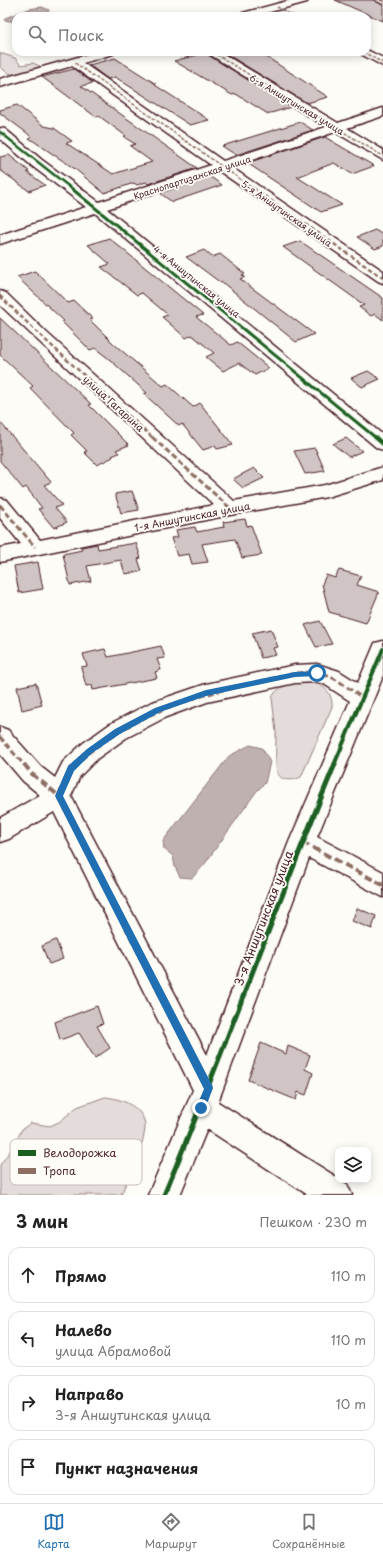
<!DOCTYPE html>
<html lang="ru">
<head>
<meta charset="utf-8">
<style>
  body { margin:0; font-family:"Playpen Sans",sans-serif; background:#f2f2f2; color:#222 }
  .controls { position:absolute; right:12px; bottom:12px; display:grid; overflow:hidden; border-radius:8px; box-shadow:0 2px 10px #0003 }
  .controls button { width:36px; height:36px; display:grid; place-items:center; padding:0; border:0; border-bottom:1px solid #e0e0e0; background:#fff; color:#222; font:20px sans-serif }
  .stop { position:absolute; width:12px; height:12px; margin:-9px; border:3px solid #1f6fb2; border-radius:50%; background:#fff }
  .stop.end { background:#1f6fb2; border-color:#fff; box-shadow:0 1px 4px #0008 }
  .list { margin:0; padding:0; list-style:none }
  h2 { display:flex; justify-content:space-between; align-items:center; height:52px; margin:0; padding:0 16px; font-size:17px }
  h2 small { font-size:13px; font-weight:400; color:#767676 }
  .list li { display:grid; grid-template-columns:26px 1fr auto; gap:12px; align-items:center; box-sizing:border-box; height:56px; margin:0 8px 8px; padding:0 8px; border:1px solid #e0e0e0; border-radius:12px }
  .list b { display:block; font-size:15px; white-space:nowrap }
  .list p { margin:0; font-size:13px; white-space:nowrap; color:#767676 }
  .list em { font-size:13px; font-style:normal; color:#767676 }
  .icon { flex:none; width:22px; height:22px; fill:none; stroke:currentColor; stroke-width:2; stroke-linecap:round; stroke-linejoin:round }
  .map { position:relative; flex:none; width:383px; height:1195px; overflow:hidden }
  .search { position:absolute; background:#fff; box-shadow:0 2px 10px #0003; left:12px; right:12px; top:12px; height:44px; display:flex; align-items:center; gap:10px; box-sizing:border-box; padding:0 14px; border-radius:12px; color:#767676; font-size:15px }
  .sheet { height:308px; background:#fff }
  nav { display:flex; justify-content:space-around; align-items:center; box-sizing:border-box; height:56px; border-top:1px solid #e0e0e0; background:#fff; font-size:11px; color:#767676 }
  nav a { display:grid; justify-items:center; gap:2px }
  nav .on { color:#1f6fb2 }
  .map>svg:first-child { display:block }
  .green { fill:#e3dcda; stroke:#967e82 }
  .water { fill:#c0b1b1; stroke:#91777b }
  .building { fill:#d0c5c4; stroke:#4a1f2b }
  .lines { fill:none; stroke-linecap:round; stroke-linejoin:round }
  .minor-casing { stroke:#4a1f2b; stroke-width:3 }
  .minor { fill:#fdfcf7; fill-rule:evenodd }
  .quiet-far3 { stroke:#8d6e63; stroke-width:1.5; stroke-dasharray:3.5 1.5; stroke-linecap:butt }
  .quiet-far2 { stroke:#8d6e63; stroke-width:2.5; stroke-dasharray:4.5 2.5; stroke-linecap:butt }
  .quiet-far1 { stroke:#8d6e63; stroke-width:3; stroke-dasharray:6 3; stroke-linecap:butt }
  .quiet { stroke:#8d6e63; stroke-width:4; stroke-dasharray:8 4; stroke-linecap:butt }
  .cycleway-far3-casing { stroke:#fdfcf7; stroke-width:4 }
  .cycleway-far2-casing { stroke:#fdfcf7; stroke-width:5 }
  .cycleway-far1-casing { stroke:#fdfcf7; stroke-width:6 }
  .cycleway-casing { stroke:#fdfcf7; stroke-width:8 }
  .cycleway-far3 { stroke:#1b5e20; stroke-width:2.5 }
  .cycleway-far2 { stroke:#1b5e20; stroke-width:3 }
  .cycleway-far1 { stroke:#1b5e20; stroke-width:4 }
  .cycleway { stroke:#1b5e20; stroke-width:5 }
  .route { fill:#1f6fb2 }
  .labels { text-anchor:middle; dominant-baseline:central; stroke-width:3.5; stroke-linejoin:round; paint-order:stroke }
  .far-street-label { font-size:9px; fill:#4a1f2b; stroke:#fdfcf7 }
  .street-label { font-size:10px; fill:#4a1f2b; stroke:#fdfcf7 }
  .near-street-label { font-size:12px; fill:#4a1f2b; stroke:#fdfcf7 }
  .key { fill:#fdfcf7; stroke:#c7baba; stroke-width:1 }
  .key-label { font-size:11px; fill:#4a1f2b }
</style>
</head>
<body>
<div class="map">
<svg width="383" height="1195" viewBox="0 0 383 1195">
  <rect width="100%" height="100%" fill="#fdfcf7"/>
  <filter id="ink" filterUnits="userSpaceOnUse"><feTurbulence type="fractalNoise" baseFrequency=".025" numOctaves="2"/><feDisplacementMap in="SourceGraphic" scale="8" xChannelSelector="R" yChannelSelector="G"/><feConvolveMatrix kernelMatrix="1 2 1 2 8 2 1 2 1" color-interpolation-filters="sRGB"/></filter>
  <g filter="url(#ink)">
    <g class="green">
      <path d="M0,53L15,58L21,65L33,63L42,67L15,75L8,73L0,67Z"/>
      <path d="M310,680C323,685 333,692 332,707L301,777C293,781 281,782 277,772C275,765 276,741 276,732C275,721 273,709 272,698C278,683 296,683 310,680Z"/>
      <path d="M105,1097C121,1098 146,1108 145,1128C144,1146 128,1177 121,1195H0V1165L13,1147L22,1129L31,1123L50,1126L59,1122L77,1107Z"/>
    </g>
    <g class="water">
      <path d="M42,7L49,10L48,12L39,16H16V22L4,20L5,18L29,9Z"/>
      <path d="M250,745L262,748L270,762L265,783L256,792L204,865L192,878L180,877L175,867L173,856L164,849L163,841L229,756Z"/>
    </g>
    <g class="building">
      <path d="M335,0H374L383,5V21Z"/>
      <path d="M223,52H259L328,97L307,103Z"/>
      <path d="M205,53L291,107L268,114L236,94L232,95L174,61Z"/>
      <path d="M115,58L156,84L155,85L209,120L190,125L115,77L108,79L89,65Z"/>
      <path d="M74,69L93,83L81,86L197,168L148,184L146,182L137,185L134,183L104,193L75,169L29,138L31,137L27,133L0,113V110L17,105L44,126L54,128L72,141L66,143L113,174L152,162L130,146L135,144L124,137L126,136L99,116L96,117L42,77Z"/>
      <path d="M300,122L313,130L236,155L222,146Z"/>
      <path d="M325,137L374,166L352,174L334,163L297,177L342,205L321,212L247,163Z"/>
      <path d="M9,155L29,171L27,172L45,185L29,191L0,170V157Z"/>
      <path d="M209,176L222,185L172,202L160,193Z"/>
      <path d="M375,230L383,235V246L375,249L357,237Z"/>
      <path d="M109,238L203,315L196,317L231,345L237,342L269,368L255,375L239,363L223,371L206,357L214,353L192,335L186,338L162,317L168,315L142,293L137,295L101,267L110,264L88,245Z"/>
      <path d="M300,241L383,298V320L375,314L371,316L359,307L364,305L283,247Z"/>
      <path d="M204,250L212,257L220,254L245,274L242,275L245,277L240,279L314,334L296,342L223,283H221L186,257Z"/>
      <path d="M35,271L68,303L74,301L93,319L90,320L114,344L163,386L167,384L193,407L200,403L233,445L217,449L215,446L203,450L182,424L179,426L144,394L147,393L109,359L95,348L90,350L62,322L64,321L17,277Z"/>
      <path d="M0,318L91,404L89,405L129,445L116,450L119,453L112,456L113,457L97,465L84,452L87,451L71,435L74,433L30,388L33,386L0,355Z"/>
      <path d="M368,371L380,379L362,387L351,378Z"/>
      <path d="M0,422L51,482L44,485L62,505L55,508L67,522L54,528L38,509L42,508L26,487L23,489L0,461Z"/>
      <path d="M346,438L362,451L349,457L333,444Z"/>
      <path d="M315,448L325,471L305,474L294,451Z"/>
      <path d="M254,468L264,478L243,488L233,479Z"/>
      <path d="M132,491L139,510L121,513L115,494Z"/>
      <path d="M245,519L247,526L251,525L262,555L242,558L235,539L202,544L208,562L192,564L189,554L177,556L171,538L178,537L176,530L195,527L197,532L224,527L223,522Z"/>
      <path d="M136,543L141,558L138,559L142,571L125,574L121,560L87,566L91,581L70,585L63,554L82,550L81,547L97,544L98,549Z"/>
      <path d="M38,562L43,589L19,593L14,566Z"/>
      <path d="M339,570L361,576L357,585L379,592L366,623L329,612L322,584L326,575L335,578Z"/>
      <path d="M320,621L332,644L316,647L305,625Z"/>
      <path d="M271,629L278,647L273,648L276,655L261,658L252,633Z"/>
      <path d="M161,646L165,658L157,659L161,670L155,672L157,678L93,690L92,685L86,686L81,667L87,666L83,654L105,649L108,657Z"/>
      <path d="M36,683L42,705L22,710L17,687Z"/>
      <path d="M357,908L376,916L372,929L352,921Z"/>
      <path d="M56,940L63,959L49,964L42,946Z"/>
      <path d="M97,1006L103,1024L97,1026L110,1048L95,1058L79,1033L60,1040L55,1022Z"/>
      <path d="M261,1043L286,1054L288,1046L310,1055L305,1069L313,1073L306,1095L298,1092L296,1100L248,1080Z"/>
    </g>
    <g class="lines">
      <g class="minor-casing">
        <g id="minor">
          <path d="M291,0H308L307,2L255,16H238L239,14Z"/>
          <path d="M375,0H383V4Z"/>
          <path d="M367,50L383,58V66L357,52H367Z"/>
          <path d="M96,52H115L113,54L83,63L223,161L326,127L206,52H220L338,123L383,108V116L347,128L383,150V160L335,132L231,167L383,271V283L378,281L219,171L107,209L383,435V450L377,448L95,213L0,244V235L86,207L32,166L0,139V128L5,129L42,160L99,202L211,165L72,66L0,87V79Z"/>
          <path d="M0,291L6,293L47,333L234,501L325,485L383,467V480L327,497L230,515L0,562V548L21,544L0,518V498L7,500L40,540L214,505L0,305Z"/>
          <path d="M383,641V676L317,837L383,872V897L309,858L218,1102L338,1178V1180L347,1184L352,1195H308L207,1129L180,1195H148L193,1090L54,812L9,839L0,842V818L40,795L23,781L0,754V727L8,730L41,767L55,778L63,762L82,744L110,724L150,703L206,684L295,665L317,664L339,671L358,683L375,643ZM317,682L324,684L350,701L289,842L207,1055L71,796L80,776L98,758L126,738L166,717L207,702L295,683Z"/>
        </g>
      </g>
      <use href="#minor" class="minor"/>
      <g class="quiet-far3">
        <path d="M380,0L383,1"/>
        <path d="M277,7L294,16"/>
        <path d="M212,52L383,156"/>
        <path d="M363,52L383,63"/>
        <path d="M75,63L254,189"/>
      </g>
      <g class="quiet-far2">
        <path d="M253,188L383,278"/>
        <path d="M0,296L41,336L153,438"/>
      </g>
      <g class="quiet-far1">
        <path d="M152,437L230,508"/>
        <path d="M0,505L35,547"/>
        <path d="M0,737L24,765"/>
        <path d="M75,765C130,714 190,697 261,681C279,677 300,670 318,673C335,676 349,689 363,698"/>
      </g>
      <g class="quiet">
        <path d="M24,764L32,774L59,796L208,1088"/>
        <path d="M59,796L71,769L76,764"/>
        <path d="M302,842L383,885"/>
      </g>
      <g class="cycleway-far3-casing">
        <path id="cycleway-far3" d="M0,132L72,189"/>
      </g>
      <g class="cycleway-far2-casing">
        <path id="cycleway-far2" d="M71,188L376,438"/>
      </g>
      <g class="cycleway-far1-casing">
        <g id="cycleway-far1">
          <path d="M375,437L383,444"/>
          <path d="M334,765L383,649"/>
        </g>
      </g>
      <g class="cycleway-casing">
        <path id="cycleway" d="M164,1195C224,1053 275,907 335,764"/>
      </g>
      <use href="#cycleway-far3" class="cycleway-far3"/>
      <use href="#cycleway-far2" class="cycleway-far2"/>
      <use href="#cycleway-far1" class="cycleway-far1"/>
      <use href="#cycleway" class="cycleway"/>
    </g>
  </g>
  <path class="route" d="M317,671L321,673L317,676L295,677L206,696L160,712L120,734L92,753L74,771L63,796L212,1085L213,1088L204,1112L201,1113L196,1108L204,1089L55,796L68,766L87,749L115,729L155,708L206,690L295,672Z"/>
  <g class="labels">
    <g class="far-street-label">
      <text transform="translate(297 104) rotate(31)">6-я Аншутинская улица</text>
      <text transform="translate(192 177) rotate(-18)">Краснопартизанская улица</text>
      <text transform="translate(287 213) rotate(35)">5-я Аншутинская улица</text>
      <text transform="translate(197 281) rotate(39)">4-я Аншутинская улица</text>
    </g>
    <g class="street-label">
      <text transform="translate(114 403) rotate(42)">улица Гагарина</text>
      <text transform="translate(192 516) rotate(-11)">1-я Аншутинская улица</text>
    </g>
    <g class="near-street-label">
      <text transform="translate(263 918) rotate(-69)">3-я Аншутинская улица</text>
    </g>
  </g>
  <rect x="10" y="1139" width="132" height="46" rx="6" class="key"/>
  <rect x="18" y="1150" width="18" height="6" fill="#1b5e20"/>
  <rect x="18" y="1168" width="18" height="6" fill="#8d6e63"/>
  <g class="key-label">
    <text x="43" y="1157">Велодорожка</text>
    <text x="43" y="1175">Тропа</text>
  </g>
</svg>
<div class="controls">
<button><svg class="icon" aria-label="layers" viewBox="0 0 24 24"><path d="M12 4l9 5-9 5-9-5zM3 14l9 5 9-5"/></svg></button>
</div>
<div class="stop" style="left:317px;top:673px"></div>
<div class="stop end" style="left:201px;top:1108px"></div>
<div class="search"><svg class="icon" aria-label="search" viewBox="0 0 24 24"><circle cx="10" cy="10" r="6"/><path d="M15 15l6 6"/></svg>Поиск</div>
</div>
<section class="sheet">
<h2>3 мин<small>Пешком · 230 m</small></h2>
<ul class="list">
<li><svg class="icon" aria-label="ahead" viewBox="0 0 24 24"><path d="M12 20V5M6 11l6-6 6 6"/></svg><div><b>Прямо</b></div><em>110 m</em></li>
<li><svg class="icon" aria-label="left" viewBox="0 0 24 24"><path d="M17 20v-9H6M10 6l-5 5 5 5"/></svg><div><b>Налево</b><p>улица Абрамовой</p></div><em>110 m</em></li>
<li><svg class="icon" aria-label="right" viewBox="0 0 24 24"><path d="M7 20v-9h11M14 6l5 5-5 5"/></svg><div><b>Направо</b><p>3-я Аншутинская улица</p></div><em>10 m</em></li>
<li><svg class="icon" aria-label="arrive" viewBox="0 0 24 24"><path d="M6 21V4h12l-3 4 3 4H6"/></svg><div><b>Пункт назначения</b></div></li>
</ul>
</section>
<nav>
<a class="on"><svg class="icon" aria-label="map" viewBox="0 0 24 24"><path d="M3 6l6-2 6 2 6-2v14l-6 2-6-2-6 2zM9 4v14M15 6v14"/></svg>Карта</a>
<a><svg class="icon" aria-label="directions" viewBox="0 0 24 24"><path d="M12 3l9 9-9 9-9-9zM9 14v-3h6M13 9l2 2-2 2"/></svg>Маршрут</a>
<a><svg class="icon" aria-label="saved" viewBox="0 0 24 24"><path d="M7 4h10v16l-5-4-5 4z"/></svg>Сохранённые</a>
</nav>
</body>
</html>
